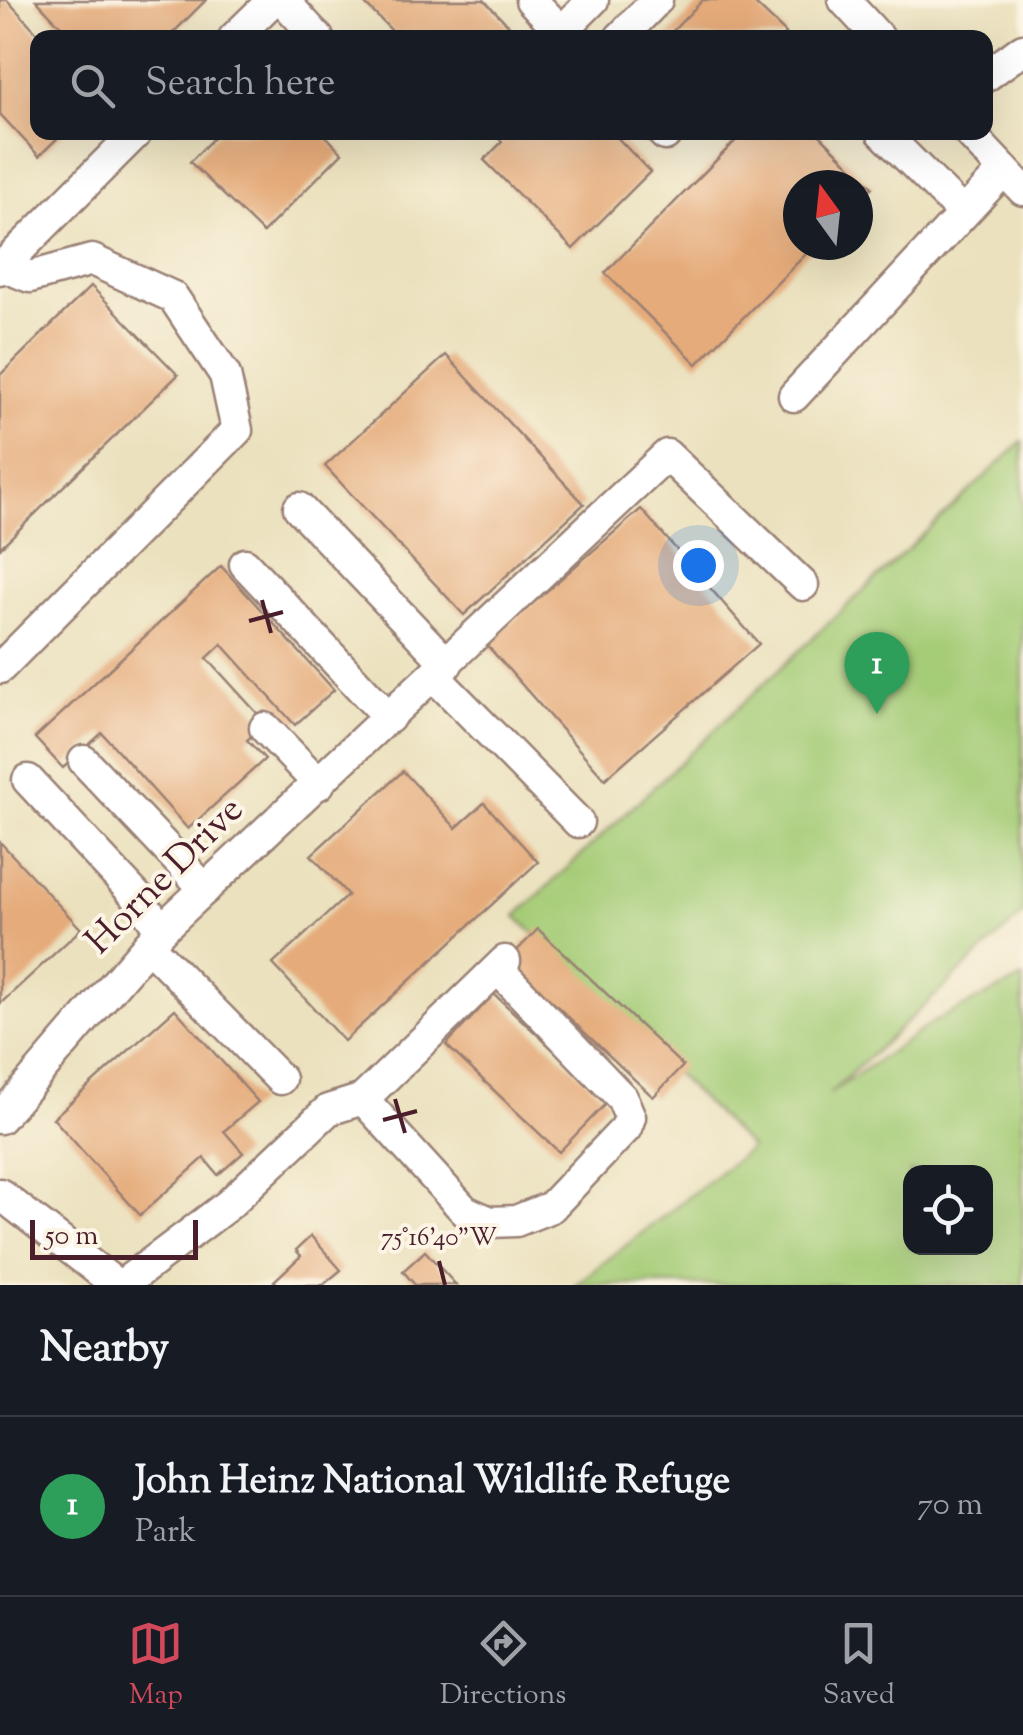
<!DOCTYPE html>
<html lang="en">
<head>
<meta charset="utf-8">
<style>
  body { margin:0; font-family:"Sorts Mill Goudy",serif; background:#242831; color:#f1f3f6 }
  .controls { position:absolute; right:30px; bottom:30px; display:grid; overflow:hidden; border-radius:20px; box-shadow:0 10px 40px #0002 }
  .controls button { width:90px; height:90px; display:grid; place-items:center; padding:0; border:0; border-bottom:2px solid #363941; background:#171b24; color:#f1f3f6; font:50px sans-serif }
  .compass { position:absolute; left:783px; top:170px; width:90px; height:90px; border-radius:50%; background:#171b24; box-shadow:0 10px 40px #0002; rotate:345deg }
  .scale { position:absolute; left:30px; bottom:25px; width:168px; box-sizing:border-box; padding-left:10px; border:5px solid #4a1f2b; border-top:0; font-size:28px; line-height:35px; white-space:nowrap; color:#4a1f2b; -webkit-text-stroke:8px #fcf5e5; paint-order:stroke }
  .you { position:absolute; left:698px; top:565px; width:35px; height:35px; margin:-25px; border:8px solid #fff; border-radius:50%; background:#1a73e8; box-shadow:0 0 0 15px #1a73e833 }
  .badge { display:grid; place-items:center; width:65px; height:65px; border-radius:50%; background:#d1495b; color:#fff; font-size:32px; font-weight:700 }
  .pin { position:absolute; translate:-50% -82px; filter:drop-shadow(0 2px 5px #0008) }
  .pin::after { content:''; position:absolute; top:52px; width:35px; height:30px; background:inherit; clip-path:polygon(0 0,100% 0,50% 100%) }
  .list { margin:0; padding:0; list-style:none }
  h2 { display:flex; justify-content:space-between; align-items:center; height:130px; margin:0; padding:0 40px; font-size:42px }
  h2 small { font-size:32px; font-weight:400; color:#9ea1a6 }
  .list li { display:grid; grid-template-columns:65px 1fr auto; gap:30px; align-items:center; box-sizing:border-box; height:180px; padding:0 40px; border-top:2px solid #363941 }
  .list b { display:block; font-size:38px; white-space:nowrap }
  .list p { margin:0; font-size:32px; white-space:nowrap; color:#9ea1a6 }
  .list em { font-size:32px; font-style:normal; color:#9ea1a6 }
  .icon { flex:none; width:55px; height:55px; fill:none; stroke:currentColor; stroke-width:2; stroke-linecap:round; stroke-linejoin:round }
  .map { position:relative; flex:none; width:1023px; height:1285px; overflow:hidden }
  .search { position:absolute; background:#171b24; box-shadow:0 10px 40px #0002; left:30px; right:30px; top:30px; height:110px; display:flex; align-items:center; gap:25px; box-sizing:border-box; padding:0 35px; border-radius:20px; color:#9ea1a6; font-size:38px }
  .sheet { height:310px; background:#171b24 }
  nav { display:flex; justify-content:space-around; align-items:center; box-sizing:border-box; height:140px; border-top:2px solid #363941; background:#171b24; font-size:28px; color:#9ea1a6 }
  nav a { display:grid; justify-items:center; gap:5px }
  nav .on { color:#d1495b }
  .map>svg:first-child { display:block }
  .green { fill:#a5cc77; stroke:#787651; stroke-width:2.5; fill-rule:evenodd }
  .building { fill:#e5ab7a }
  .lines { fill:none; stroke-linecap:round; stroke-linejoin:round }
  .minor-casing { stroke:#9a8074; stroke-width:35 }
  .minor { stroke:#fff; stroke-width:30 }
  .ticks { fill:none; stroke:#4a1f2b; stroke-width:4 }
  .labels { text-anchor:middle; dominant-baseline:central; stroke-width:8; stroke-linejoin:round; paint-order:stroke }
  .street-label { font-size:38px; fill:#4a1f2b; stroke:#fcf5e5 }
  .ticks-label { font-size:25px; text-anchor:middle; fill:#4a1f2b; stroke:#fcf5e5; stroke-width:8; stroke-linejoin:round; paint-order:stroke }
</style>
</head>
<body>
<div class="map">
<svg width="1023" height="1285" viewBox="0 0 1023 1285">
  <rect width="100%" height="100%" fill="#fcf5e5"/>
  <filter id="ink" filterUnits="userSpaceOnUse"><feTurbulence type="fractalNoise" baseFrequency=".01" numOctaves="2"/><feDisplacementMap in="SourceGraphic" scale="20" xChannelSelector="R" yChannelSelector="G"/><feConvolveMatrix kernelMatrix="1 2 1 2 8 2 1 2 1" color-interpolation-filters="sRGB"/></filter>
  <filter id="wash" filterUnits="userSpaceOnUse"><feTurbulence type="fractalNoise" baseFrequency=".0048" numOctaves="4" result="noise"/><feDisplacementMap in="SourceGraphic" scale="40" xChannelSelector="R" yChannelSelector="G"/><feGaussianBlur stdDeviation="2.25" result="paint"/><feColorMatrix in="noise" values="0 0 0 0 0 0 0 0 0 0 0 0 0 0 0 0 0 1.4 0 .05"/><feComposite in="paint" operator="in"/></filter>
  <g filter="url(#wash)">
    <rect width="100%" height="100%" fill="#ebe1be"/>
    <path class="green" d="M1023,441V914L829,1094L935,1021L1023,978V1285H575L751,1148L516,916ZM910,1172H986V1248H910Z"/>
    <g id="blocks">
      <g class="building">
        <path d="M0,0H7L42,38H38V132H64L39,156L0,114Z"/>
        <path d="M36,0H206L168,38H72Z"/>
        <path d="M361,0H484L521,38H399Z"/>
        <path d="M703,0H751L786,33L782,38H666Z"/>
        <path d="M219,132H322L342,153L263,233L190,162Z"/>
        <path d="M493,132H612L650,172L573,249L484,160L502,142Z"/>
        <path d="M744,132H817L872,187L858,201V185H798V245H815L697,364L605,273Z"/>
        <path d="M91,286L178,375L0,548V375Z"/>
        <path d="M446,355L584,504L464,615L325,466Z"/>
        <path d="M641,509L759,644L605,779L486,644Z"/>
        <path d="M221,566L334,690L295,725L222,644L207,658L266,723L247,740L265,759L188,829L102,733L63,768L35,738Z"/>
        <path d="M403,771L456,828L484,803L538,862L344,1041L273,964L348,895L311,855Z"/>
        <path d="M0,842L81,929L0,1004Z"/>
        <path d="M538,929L683,1066L653,1097L508,960Z"/>
        <path d="M494,994L608,1101L559,1152L446,1045Z"/>
        <path d="M175,1009L258,1102L224,1131L243,1153L218,1175L204,1158L140,1215L53,1118Z"/>
        <path d="M311,1236L341,1270L323,1285H278L274,1281L301,1256L296,1250Z"/>
        <path d="M425,1251L456,1285H415L403,1271Z"/>
      </g>
    </g>
  </g>
  <g filter="url(#ink)">
    <use href="#blocks" fill-opacity="0" stroke="#9a8074" stroke-width="2.5"/>
    <g class="lines">
      <g class="minor-casing">
        <g id="minor">
          <path d="M283,0L318,38"/>
          <path d="M531,0L568,38"/>
          <path d="M844,0L879,38"/>
          <path d="M562,31L593,0"/>
          <path d="M234,38L273,0"/>
          <path d="M620,38L657,0"/>
          <path d="M986,76L1023,49"/>
          <path d="M662,132L665,135"/>
          <path d="M882,132L963,213"/>
          <path d="M968,132L1023,190"/>
          <path d="M0,265L30,277L92,260L173,297L225,375L237,430L0,668"/>
          <path d="M0,269L137,132"/>
          <path d="M794,396L1004,170"/>
          <path d="M299,508L447,664"/>
          <path d="M245,564L389,718"/>
          <path d="M434,676L578,822"/>
          <path d="M265,728L319,784"/>
          <path d="M84,761L205,889"/>
          <path d="M28,780L139,899L161,930"/>
          <path d="M148,945L280,1079"/>
          <path d="M363,1099L465,1211L490,1222L516,1221L551,1207L626,1128L630,1117L622,1098L498,969"/>
          <path d="M0,1118L161,930L667,455L803,585"/>
          <path d="M0,1194L117,1285"/>
          <path d="M122,1285L228,1205L328,1110L363,1099L505,961"/>
        </g>
      </g>
      <use href="#minor" class="minor"/>
    </g>
  </g>
  <path class="ticks" d="M262,600L271,633M249,621L283,612M395,1099L405,1133M383,1120L417,1111M439,1261L445,1285"/>
  <g class="labels">
    <g class="street-label">
      <text transform="translate(166 877) rotate(-45)">Horne Drive</text>
    </g>
  </g>
  <g class="ticks-label">
    <text x="439" y="1245">75°16'40"W</text>
  </g>
</svg>
<div class="controls">
<button><svg class="icon" aria-label="locate" viewBox="0 0 24 24"><circle cx="12" cy="12" r="6"/><path d="M12 2v4M12 18v4M2 12h4M18 12h4"/></svg></button>
</div>
<svg class="compass" viewBox="-18 -18 36 36"><path d="M0-13l5 13h-10z" fill="#e53935"/><path d="M0 13l5-13h-10z" fill="#9ea1a6"/></svg>
<div class="scale">50 m</div>
<div class="you"></div>
<div class="pin badge" style="left:877px;top:714px;background:#2e9e5b">1</div>
<div class="search"><svg class="icon" aria-label="search" viewBox="0 0 24 24"><circle cx="10" cy="10" r="6"/><path d="M15 15l6 6"/></svg>Search here</div>
</div>
<section class="sheet">
<h2>Nearby<small></small></h2>
<ul class="list">
<li><span class="badge" style="background:#2e9e5b">1</span><div><b>John Heinz National Wildlife Refuge</b><p>Park</p></div><em>70 m</em></li>
</ul>
</section>
<nav>
<a class="on"><svg class="icon" aria-label="map" viewBox="0 0 24 24"><path d="M3 6l6-2 6 2 6-2v14l-6 2-6-2-6 2zM9 4v14M15 6v14"/></svg>Map</a>
<a><svg class="icon" aria-label="directions" viewBox="0 0 24 24"><path d="M12 3l9 9-9 9-9-9zM9 14v-3h6M13 9l2 2-2 2"/></svg>Directions</a>
<a><svg class="icon" aria-label="saved" viewBox="0 0 24 24"><path d="M7 4h10v16l-5-4-5 4z"/></svg>Saved</a>
</nav>
</body>
</html>
